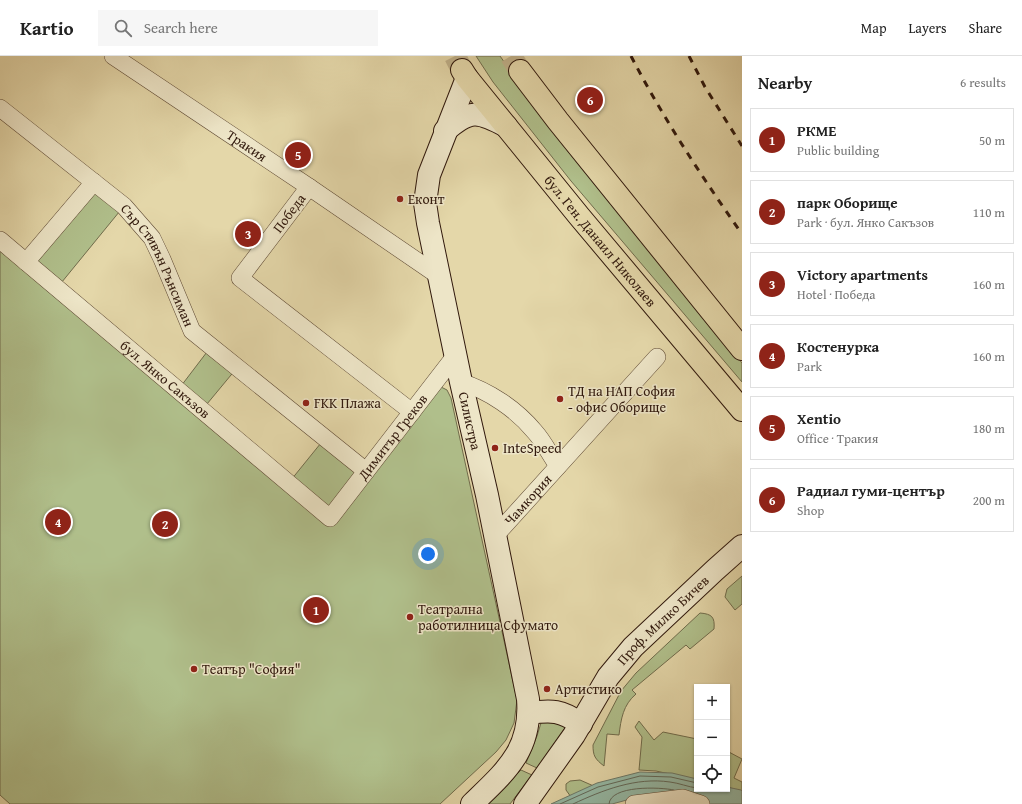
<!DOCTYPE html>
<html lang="en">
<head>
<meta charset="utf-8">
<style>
  body { margin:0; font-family:"Gentium Book Plus",serif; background:#f6f6f6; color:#222 }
  .controls { position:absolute; right:12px; bottom:12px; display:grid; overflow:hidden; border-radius:0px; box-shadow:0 1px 3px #0004 }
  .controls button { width:36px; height:36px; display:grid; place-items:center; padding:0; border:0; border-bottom:1px solid #e0e0e0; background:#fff; color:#222; font:20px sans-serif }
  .you { position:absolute; left:428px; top:498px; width:14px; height:14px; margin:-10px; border:3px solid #fff; border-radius:50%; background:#1a73e8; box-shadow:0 0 0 6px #1a73e833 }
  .badge { display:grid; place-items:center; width:26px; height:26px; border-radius:50%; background:#8f2418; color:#fff; font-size:13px; font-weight:700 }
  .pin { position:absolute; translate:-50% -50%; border:2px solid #fff; box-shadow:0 1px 4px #0006 }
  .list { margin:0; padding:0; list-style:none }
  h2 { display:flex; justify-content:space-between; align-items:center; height:52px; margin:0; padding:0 16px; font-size:17px }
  h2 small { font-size:13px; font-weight:400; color:#767676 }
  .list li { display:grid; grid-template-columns:26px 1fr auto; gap:12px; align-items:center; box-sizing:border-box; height:64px; margin:0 8px 8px; padding:0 8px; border:1px solid #e0e0e0; border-radius:0px }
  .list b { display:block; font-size:15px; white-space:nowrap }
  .list p { margin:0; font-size:13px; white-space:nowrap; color:#767676 }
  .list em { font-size:13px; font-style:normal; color:#767676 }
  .icon { flex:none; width:22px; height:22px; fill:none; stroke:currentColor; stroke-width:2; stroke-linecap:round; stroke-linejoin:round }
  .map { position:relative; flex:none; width:742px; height:748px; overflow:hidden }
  header { display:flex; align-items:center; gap:24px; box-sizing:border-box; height:56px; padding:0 20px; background:#fff; border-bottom:1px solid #e0e0e0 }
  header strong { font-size:19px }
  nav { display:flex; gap:22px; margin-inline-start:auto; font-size:14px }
  .search { width:280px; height:36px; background:#f6f6f6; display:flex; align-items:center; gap:10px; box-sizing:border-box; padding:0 14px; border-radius:0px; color:#767676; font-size:15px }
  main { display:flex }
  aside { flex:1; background:#fff }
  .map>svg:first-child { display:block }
  .green { fill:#b0bf8b; stroke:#706c4c }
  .water { fill:#95baa7; stroke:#6d7969 }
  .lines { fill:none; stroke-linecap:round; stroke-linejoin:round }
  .shore { stroke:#62695a; stroke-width:1 }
  .primary-tunnel { stroke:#c0b18a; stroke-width:22; stroke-dasharray:22 11; stroke-linecap:butt }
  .minor-casing { stroke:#5d4833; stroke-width:18 }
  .secondary-casing { stroke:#30180c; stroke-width:24 }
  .primary-casing { stroke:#30180c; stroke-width:24 }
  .minor { stroke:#ede5c7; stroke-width:17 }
  .secondary { stroke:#ede5c7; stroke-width:22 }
  .primary { stroke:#e4d7a9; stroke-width:22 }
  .rail { stroke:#30180c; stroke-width:3; stroke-dasharray:7 7; stroke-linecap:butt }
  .poi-dot { fill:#8f2418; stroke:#ede5c7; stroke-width:1.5 }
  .labels { text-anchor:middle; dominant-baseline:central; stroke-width:3; stroke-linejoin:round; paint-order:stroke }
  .street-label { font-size:14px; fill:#30180c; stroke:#ede5c7 }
  .poi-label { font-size:14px; fill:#30180c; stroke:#ede5c7; text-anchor:start }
</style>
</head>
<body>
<header>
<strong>Kartio</strong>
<div class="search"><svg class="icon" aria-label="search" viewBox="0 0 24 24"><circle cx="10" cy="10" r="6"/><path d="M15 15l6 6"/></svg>Search here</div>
<nav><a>Map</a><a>Layers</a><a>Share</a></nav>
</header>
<main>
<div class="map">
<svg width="742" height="748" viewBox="0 0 742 748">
  <rect width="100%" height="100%" fill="#e4d7a9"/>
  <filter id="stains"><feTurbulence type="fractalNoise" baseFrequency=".005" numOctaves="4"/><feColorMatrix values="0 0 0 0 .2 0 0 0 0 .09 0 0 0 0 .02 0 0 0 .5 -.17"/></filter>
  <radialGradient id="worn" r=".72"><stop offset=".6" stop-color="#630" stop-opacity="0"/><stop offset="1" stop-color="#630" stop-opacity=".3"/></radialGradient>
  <g class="green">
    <path d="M476,0H500L517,24L742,307V326L571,125L493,26Z"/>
    <path d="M94,126L124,150L57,232L26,206Z"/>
    <path d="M0,190L332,470L436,334L441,331L447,334L451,342L517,644L514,667L506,684L496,696L440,748H10L0,739Z"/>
    <path d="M210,292L236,313L202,354L178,334Z"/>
    <path d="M325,382L363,412L329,456L291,424Z"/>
    <path d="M742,520V548L735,554L725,541L727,533Z"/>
    <path d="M700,557C712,558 715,561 714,573L690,593L686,589L632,634L636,638C623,649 621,663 619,679L607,678L604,710C595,703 593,700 593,689L621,635L636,617Z"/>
    <path d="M545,662L566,668L565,672L537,712L526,707L537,680L541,667Z"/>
    <path d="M639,665L654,684L663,676L697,683V724L656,715L639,714L642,681L635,671Z"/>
    <path d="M727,695L742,703L734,722L742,726V737L727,731Z"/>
    <path d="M521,714L532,719L510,748H487Z"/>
    <path d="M580,724L605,735L576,748L566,734V728L570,725Z"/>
  </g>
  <path class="water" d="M640,716L672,717L697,723V733H727V731L741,734L742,735V748H697L638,741L612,748H551L597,727Z"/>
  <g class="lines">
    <g class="shore">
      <path d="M560,748L598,731L640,720L671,721L697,727"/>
      <path d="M573,748C603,734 636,721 670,726C679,727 688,731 697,732"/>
      <path d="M609,748C610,729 660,731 674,734"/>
    </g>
    <g class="primary-tunnel">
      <path d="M455,0L462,14"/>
      <path d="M511,0L520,15"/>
    </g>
    <g class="minor-casing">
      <g id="minor">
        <path id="s1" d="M113,0L309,131L439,220"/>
        <path id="s2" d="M0,52L124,150L152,182L162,203L192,275L366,415"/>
        <path d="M309,131L240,222L412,356"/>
        <path id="s3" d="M0,184L330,462L455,300"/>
        <path d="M26,206L94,126"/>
        <path d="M461,326C489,335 516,353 535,376C544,386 550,399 558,410"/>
        <path id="s4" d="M495,480L657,301"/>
        <path d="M634,748L683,742L701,748"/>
      </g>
    </g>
    <g class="secondary-casing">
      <g id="secondary">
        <path id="s5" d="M467,22L429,119L425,147L428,167L461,326L487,439L528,643C532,694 506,715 472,748"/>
        <path d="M445,75C470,53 478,55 506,70"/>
        <path d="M529,657C552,654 561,654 581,668"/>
        <path id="s6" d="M525,748L574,679L608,621L633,591L715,514L742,490"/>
      </g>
    </g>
    <g class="primary-casing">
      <g id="primary">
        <path id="s7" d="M462,14L467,22L579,160L742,354"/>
        <path d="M520,15L558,65L742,293"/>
      </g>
    </g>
    <use href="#minor" class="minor"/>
    <use href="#secondary" class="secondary"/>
    <use href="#primary" class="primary"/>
    <g class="rail">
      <path d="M631,0C663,62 702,121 742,178"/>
      <path d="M689,0L705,31L742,90"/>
    </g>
  </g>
  <g class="poi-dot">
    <circle cx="400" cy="143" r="4"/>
    <circle cx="560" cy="343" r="4"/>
    <circle cx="306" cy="347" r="4"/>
    <circle cx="495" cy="392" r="4"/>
    <circle cx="410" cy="561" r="4"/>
    <circle cx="194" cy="613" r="4"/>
    <circle cx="547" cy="633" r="4"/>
  </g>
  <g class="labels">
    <g class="street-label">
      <text stroke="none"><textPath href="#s1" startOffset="161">Тракия</textPath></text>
      <text transform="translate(289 157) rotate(-53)">Победа</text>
      <text stroke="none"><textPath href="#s7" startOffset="220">бул. Ген. Данаил Николаев</textPath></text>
      <text stroke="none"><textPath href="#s2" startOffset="227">Сър Стивън Рънсиман</textPath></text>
      <text stroke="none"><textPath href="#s3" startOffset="216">бул. Янко Сакъзов</textPath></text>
      <text stroke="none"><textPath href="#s5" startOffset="355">Силистра</textPath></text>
      <text stroke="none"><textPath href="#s3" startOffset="534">Димитър Греков</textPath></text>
      <text stroke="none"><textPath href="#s4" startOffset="49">Чамкория</textPath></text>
      <text stroke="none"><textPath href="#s6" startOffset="231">Проф. Милко Бичев</textPath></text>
    </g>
    <g class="poi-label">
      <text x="408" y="143">Еконт</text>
      <text x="568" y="335">ТД на НАП София<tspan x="568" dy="16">- офис Оборище</tspan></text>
      <text x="314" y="347">FKK Плажа</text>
      <text x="503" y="392">InteSpeed</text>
      <text x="418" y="553">Театрална<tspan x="418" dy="16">работилница Сфумато</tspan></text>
      <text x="202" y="613">Театър "София"</text>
      <text x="555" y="633">Артистико</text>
    </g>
  </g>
  <rect width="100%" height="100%" filter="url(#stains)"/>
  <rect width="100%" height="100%" fill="url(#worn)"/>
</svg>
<div class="controls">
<button>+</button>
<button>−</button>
<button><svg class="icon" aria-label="locate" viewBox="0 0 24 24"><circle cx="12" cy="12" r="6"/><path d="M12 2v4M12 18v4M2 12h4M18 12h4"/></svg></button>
</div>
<div class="you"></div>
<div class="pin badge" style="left:316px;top:554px">1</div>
<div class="pin badge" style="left:165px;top:468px">2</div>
<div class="pin badge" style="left:248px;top:178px">3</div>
<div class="pin badge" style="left:58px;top:466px">4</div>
<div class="pin badge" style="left:298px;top:99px">5</div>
<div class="pin badge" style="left:590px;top:44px">6</div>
</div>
<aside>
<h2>Nearby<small>6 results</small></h2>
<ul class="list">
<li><span class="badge">1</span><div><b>РКМЕ</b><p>Public building</p></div><em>50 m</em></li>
<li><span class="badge">2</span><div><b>парк Оборище</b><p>Park · бул. Янко Сакъзов</p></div><em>110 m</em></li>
<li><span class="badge">3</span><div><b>Victory apartments</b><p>Hotel · Победа</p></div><em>160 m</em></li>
<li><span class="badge">4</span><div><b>Костенурка</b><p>Park</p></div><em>160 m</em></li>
<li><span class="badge">5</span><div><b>Xentio</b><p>Office · Тракия</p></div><em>180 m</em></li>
<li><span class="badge">6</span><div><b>Радиал гуми-център</b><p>Shop</p></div><em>200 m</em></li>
</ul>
</aside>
</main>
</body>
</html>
